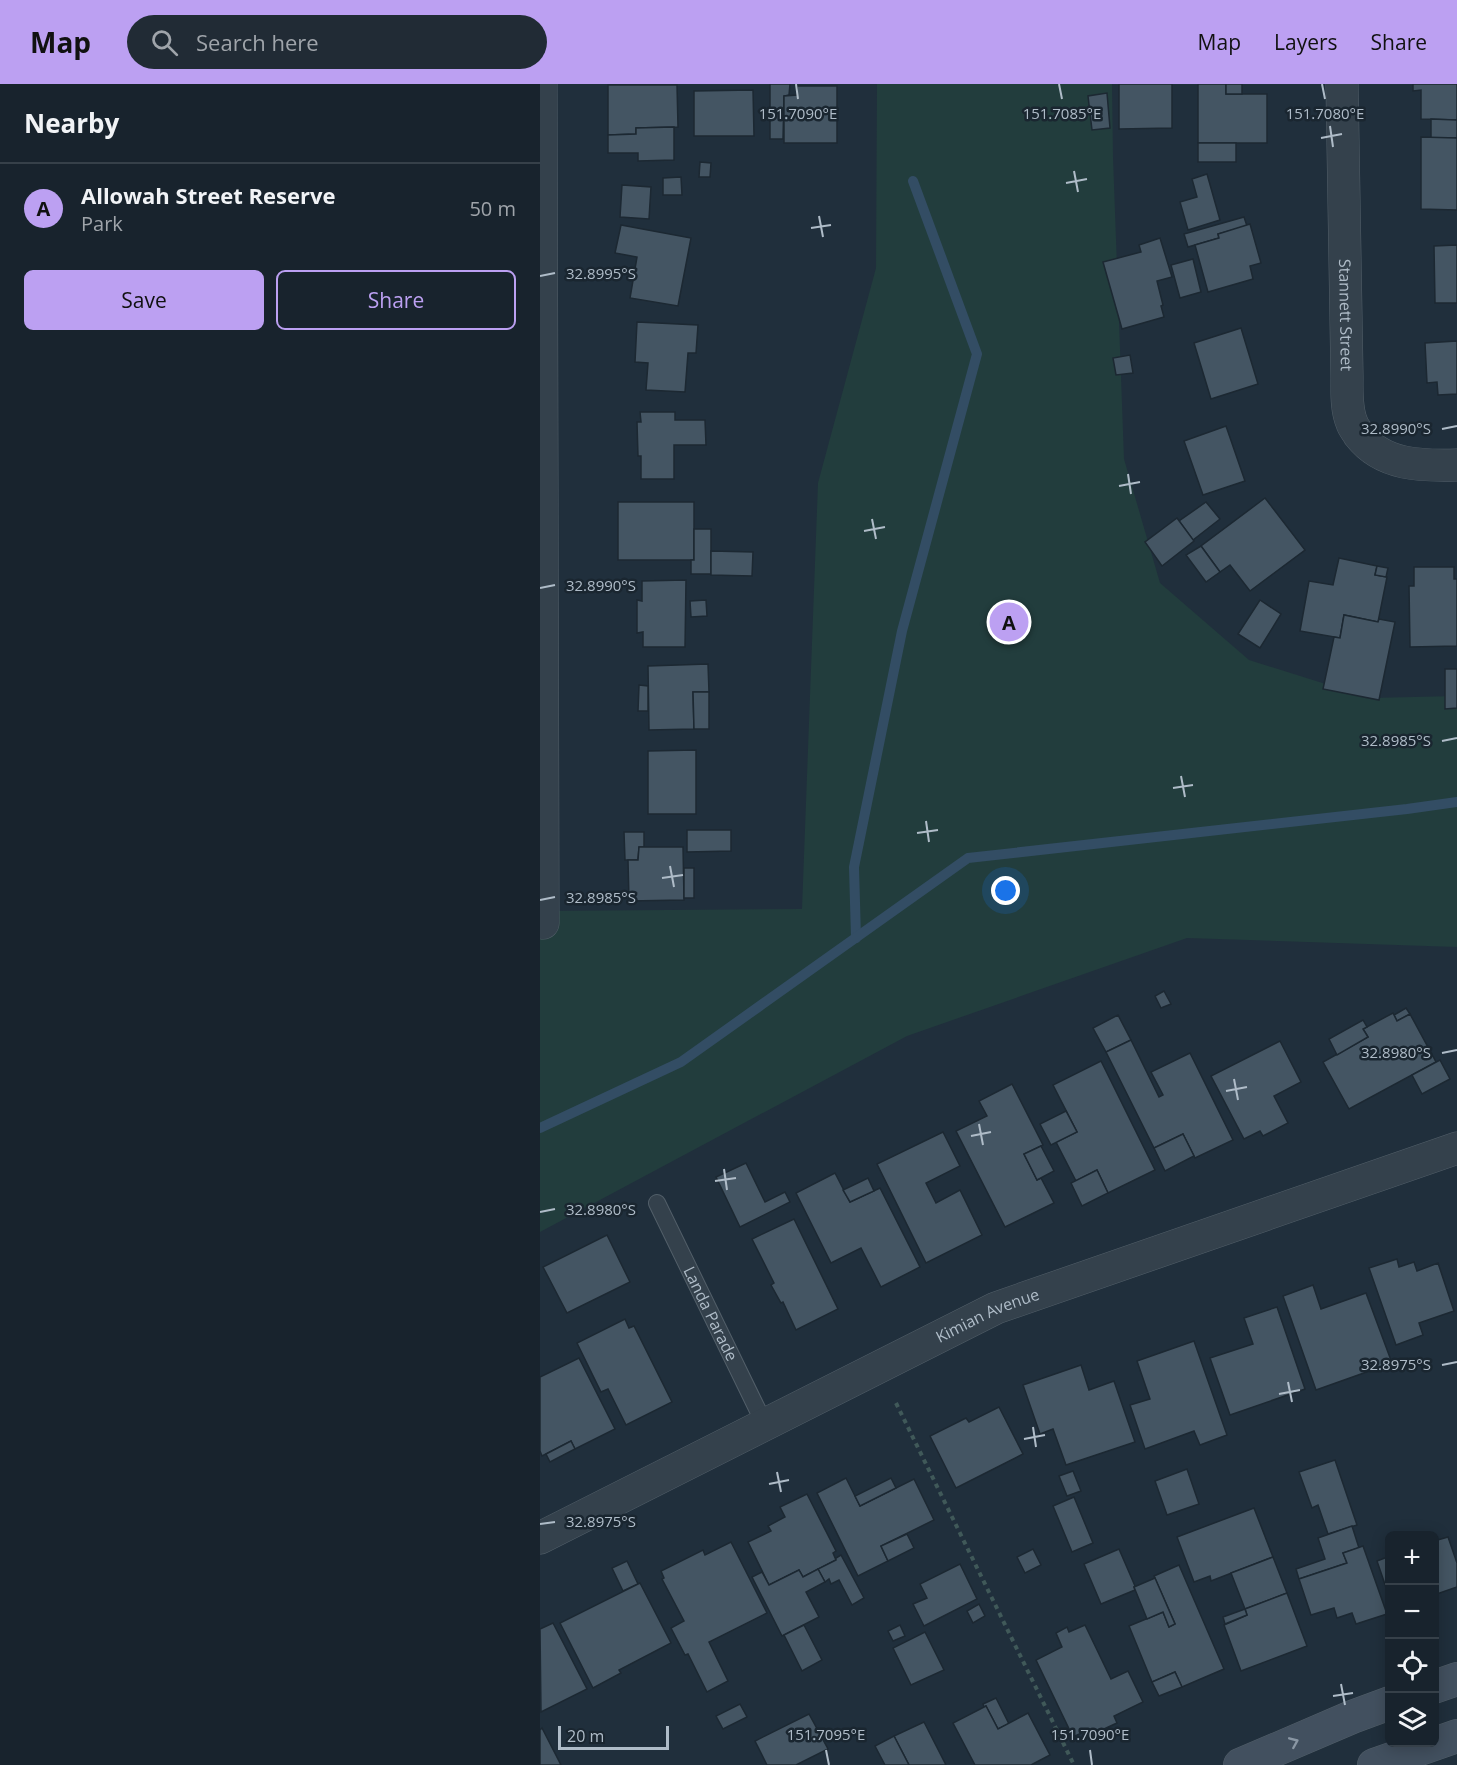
<!DOCTYPE html>
<html lang="en">
<head>
<meta charset="utf-8">
<style>
  body { margin:0; font-family:"Open Sans",sans-serif; background:#212b35; color:#f1f3f6 }
  .controls { position:absolute; right:18px; bottom:18px; display:grid; overflow:hidden; border-radius:9px; box-shadow:0 3px 15px #0003 }
  .controls button { width:54px; height:54px; display:grid; place-items:center; padding:0; border:0; border-bottom:2px solid #364049; background:#18232d; color:#f1f3f6; font:30px sans-serif }
  .scale { position:absolute; left:18px; bottom:15px; width:111px; box-sizing:border-box; padding-left:6px; border:3px solid #afbcc8; border-top:0; font-size:16px; line-height:21px; white-space:nowrap; color:#afbcc8; -webkit-text-stroke:4px #1a2630; paint-order:stroke }
  .you { position:absolute; left:466px; top:807px; width:21px; height:21px; margin:-15px; border:4px solid #fff; border-radius:50%; background:#1a73e8; box-shadow:0 0 0 9px #1a73e833 }
  .badge { display:grid; place-items:center; width:39px; height:39px; border-radius:50%; background:#bca0f2; color:#111; font-size:20px; font-weight:700 }
  .pin { position:absolute; translate:-50% -50%; border:3px solid #fff; box-shadow:0 2px 6px #0006 }
  .list { margin:0; padding:0; list-style:none }
  h2 { display:flex; justify-content:space-between; align-items:center; height:78px; margin:0; padding:0 24px; font-size:26px }
  h2 small { font-size:20px; font-weight:400; color:#9fa4aa }
  .list li { display:grid; grid-template-columns:39px 1fr auto; gap:18px; align-items:center; box-sizing:border-box; height:90px; padding:0 24px; border-top:2px solid #364049 }
  .list b { display:block; font-size:22px; white-space:nowrap }
  .list p { margin:0; font-size:20px; white-space:nowrap; color:#9fa4aa }
  .list em { font-size:20px; font-style:normal; color:#9fa4aa }
  .actions { display:flex; gap:12px; padding:18px 24px }
  .actions a { flex:1; padding:14px 0; border:2px solid #bca0f2; border-radius:9px; text-align:center; font-size:21px; color:#bca0f2 }
  .actions .main { background:#bca0f2; color:#111 }
  .icon { flex:none; width:33px; height:33px; fill:none; stroke:currentColor; stroke-width:2; stroke-linecap:round; stroke-linejoin:round }
  .map { position:relative; flex:none; width:917px; height:1681px; overflow:hidden }
  header { display:flex; align-items:center; gap:36px; box-sizing:border-box; height:84px; padding:0 30px; background:#bca0f2; color:#111 }
  header strong { font-size:28px }
  nav { display:flex; gap:33px; margin-inline-start:auto; font-size:21px }
  .search { width:420px; height:54px; background:#212b35; display:flex; align-items:center; gap:15px; box-sizing:border-box; padding:0 21px; border-radius:33px; color:#9fa4aa; font-size:22px }
  main { display:flex }
  aside { flex:1; background:#18232d }
  .map>svg:first-child { display:block }
  .green { fill:#223d3d }
  .lines { fill:none; stroke-linecap:round; stroke-linejoin:round }
  .stream { stroke:#334d64; stroke-width:10 }
  .building { fill:#445563; stroke:#1c2832; stroke-width:1.5 }
  .service-casing { stroke:#525f69; stroke-width:18 }
  .minor-casing { stroke:#525f69; stroke-width:33 }
  .secondary-casing { stroke:#525f69; stroke-width:34 }
  .path { stroke:#405959; stroke-width:4; stroke-dasharray:4.5 4.5; stroke-linecap:butt }
  .service { stroke:#34414c; stroke-width:16 }
  .minor { stroke:#34414c; stroke-width:32 }
  .secondary { stroke:#42505f; stroke-width:33 }
  .oneway { stroke:#8996a3 }
  .ticks { fill:none; stroke:#afbcc8; stroke-width:2 }
  .labels { text-anchor:middle; dominant-baseline:central; stroke-width:5; stroke-linejoin:round; paint-order:stroke }
  .street-label { font-size:16px; fill:#afbcc8; stroke:#1a2630 }
  .ticks-label { font-size:15px; text-anchor:middle; fill:#afbcc8; stroke:#1a2630; stroke-width:5; stroke-linejoin:round; paint-order:stroke }
</style>
</head>
<body>
<header>
<strong>Map</strong>
<div class="search"><svg class="icon" aria-label="search" viewBox="0 0 24 24"><circle cx="10" cy="10" r="6"/><path d="M15 15l6 6"/></svg>Search here</div>
<nav><a>Map</a><a>Layers</a><a>Share</a></nav>
</header>
<main>
<aside>
<h2>Nearby<small></small></h2>
<ul class="list">
<li><span class="badge">A</span><div><b>Allowah Street Reserve</b><p>Park</p></div><em>50 m</em></li>
</ul>
<div class="actions"><a class="main">Save</a><a>Share</a></div>
</aside>
<div class="map">
<svg width="917" height="1681" viewBox="0 0 917 1681">
  <rect width="100%" height="100%" fill="#202f3c"/>
  <path class="green" d="M337,0H572L573,73L584,375L620,499L709,576L830,614L917,612V863L647,854L367,952L0,1148V827L262,825L278,399L336,184Z"/>
  <g class="lines">
    <g class="stream">
      <path d="M316,854L314,783L362,547L437,270L373,97"/>
      <path d="M0,1044L141,978L428,774L867,725L917,718"/>
    </g>
  </g>
  <g class="building">
    <path d="M230,0H250L249,11L244,12L243,55H230Z"/>
    <path d="M579,0H632V44L579,45Z"/>
    <path d="M658,0H686V10H727V59H658Z"/>
    <rect x="686" y="0" width="16" height="10"/>
    <path d="M873,0H917V36L881,35V6L873,7Z"/>
    <path d="M68,1H137L138,43L96,44V50L68,51Z"/>
    <path d="M257,2H297V59H244V12L257,11Z"/>
    <path d="M213,6L214,52H154V7Z"/>
    <path d="M567,9L570,44L552,46L548,12Z"/>
    <path d="M891,35L917,36V54H891Z"/>
    <path d="M134,43V76L98,77V69H68V51L96,50V44Z"/>
    <path d="M881,53L917,54V126L881,125Z"/>
    <rect x="658" y="59" width="38" height="19"/>
    <path d="M160,78L171,79L170,93H159Z"/>
    <path d="M667,90L680,136L648,146L640,118L657,113L652,95Z"/>
    <path d="M141,93L142,111H123V94Z"/>
    <path d="M82,101L111,103L109,135L80,133Z"/>
    <path d="M704,133L707,142L678,150L679,154L648,163L644,150Z"/>
    <path d="M710,140L721,179L710,182L713,195L668,208L655,161L679,154L678,150Z"/>
    <path d="M81,141L151,154L138,222L90,214L97,173L75,169Z"/>
    <path d="M620,154L632,193L617,197L623,221L621,222L624,233L582,245L563,178L601,168L599,161Z"/>
    <path d="M917,161V219H895L894,162Z"/>
    <path d="M653,175L661,208L640,214L631,181Z"/>
    <path d="M97,238L158,241L156,269H148L145,308L106,306L108,279L95,278Z"/>
    <path d="M701,244L718,300L671,315L654,259Z"/>
    <path d="M917,257V310L898,311L897,298L887,299L885,259Z"/>
    <path d="M590,271L593,289L576,291L573,274Z"/>
    <path d="M100,328H135V336H165L166,361H134V395H101V372H98L97,338H101Z"/>
    <path d="M686,342L705,397L663,411L644,357Z"/>
    <path d="M725,414L765,466L710,507L690,481L680,488L661,462Z"/>
    <rect x="78" y="418" width="76" height="58"/>
    <path d="M666,418L680,435L653,456L639,437Z"/>
    <path d="M637,434L654,457L622,482L605,458Z"/>
    <path d="M154,445H171V490H151V476H154Z"/>
    <path d="M661,462L680,488L666,498L646,471Z"/>
    <path d="M171,467L213,468L212,492L171,491Z"/>
    <path d="M799,474L837,482L835,491L847,493L838,538L804,531L800,554L760,547L769,497L793,501Z"/>
    <path d="M837,482L848,484L846,493L835,491Z"/>
    <path d="M874,483H914V495H917V562L870,563L869,502H874Z"/>
    <path d="M146,496L145,563H103V548L97,549V516L102,517V497Z"/>
    <path d="M166,516L167,532L151,533L150,517Z"/>
    <path d="M720,516L741,530L720,564L698,550Z"/>
    <path d="M804,531L838,538L839,535L855,538L839,616L783,605L794,553L800,554Z"/>
    <path d="M168,580L169,608H153L154,645L109,646L108,582Z"/>
    <path d="M905,585H917V624L905,625Z"/>
    <path d="M99,601L108,602V627H98Z"/>
    <path d="M153,608H169V645H154Z"/>
    <path d="M156,666V730H108V667Z"/>
    <path d="M147,746H191V767L147,768Z"/>
    <path d="M84,748H104V763H99L98,776H85Z"/>
    <path d="M99,763H143L144,816L89,817L88,776H98Z"/>
    <rect x="144" y="784" width="10" height="30"/>
    <path d="M624,907L631,920L621,924L615,912Z"/>
    <path d="M866,924L870,930L857,937L854,931Z"/>
    <path d="M853,929L857,937L870,930L896,978L809,1025L783,978L828,953L823,945Z"/>
    <path d="M578,931L591,956L566,968L553,944Z"/>
    <path d="M823,936L827,943L823,945L828,953L797,971L789,955Z"/>
    <path d="M591,956L619,1013L623,1011L611,988L650,969L693,1056L655,1074L643,1050L614,1064L566,968Z"/>
    <path d="M740,957L761,998L734,1012L748,1039L723,1052L720,1047L704,1055L671,992Z"/>
    <path d="M900,976L910,995L882,1010L872,991Z"/>
    <path d="M561,977L615,1086L568,1109L557,1086L536,1097L516,1058L537,1048L513,1001Z"/>
    <path d="M472,1000L503,1061L484,1070L497,1096L501,1094L514,1119L465,1143L416,1047L447,1032L439,1017Z"/>
    <path d="M526,1027L537,1048L511,1061L500,1040Z"/>
    <path d="M403,1048L420,1082L386,1099L396,1119L420,1106L442,1151L386,1179L337,1080Z"/>
    <path d="M643,1050L654,1072L625,1087L614,1064Z"/>
    <path d="M501,1062L514,1087L497,1096L484,1070Z"/>
    <path d="M206,1079L225,1118L245,1108L250,1118L200,1143L176,1093Z"/>
    <path d="M557,1086L568,1109L542,1122L531,1099Z"/>
    <path d="M295,1089L310,1118L340,1104L380,1183L341,1203L321,1164L291,1179L256,1109Z"/>
    <path d="M328,1094L334,1107L310,1118L303,1106Z"/>
    <path d="M254,1135L298,1225L256,1246L243,1218L241,1219L231,1201L234,1199L212,1155Z"/>
    <path d="M67,1151L90,1198L27,1229L3,1183Z"/>
    <path d="M857,1175L859,1183L874,1178L877,1187L898,1179L914,1227L879,1239L883,1251L856,1261L829,1184Z"/>
    <path d="M773,1201L781,1225L826,1209L852,1279L776,1306L743,1212Z"/>
    <path d="M737,1223L765,1305L690,1331L670,1274L713,1260L704,1234Z"/>
    <path d="M85,1235L89,1244L94,1242L132,1318L86,1341L68,1305L61,1308L37,1259Z"/>
    <path d="M654,1257L687,1351L660,1361L654,1347L605,1365L590,1321L610,1315L597,1277Z"/>
    <path d="M39,1274L75,1345L35,1365L31,1357L2,1372L0,1367V1293Z"/>
    <path d="M541,1281L549,1306L574,1297L595,1358L526,1381L513,1345L500,1350L483,1301Z"/>
    <path d="M459,1323L483,1370L416,1404L390,1352L426,1334L429,1338Z"/>
    <path d="M31,1357L35,1365L10,1378L6,1370Z"/>
    <path d="M795,1376L817,1441L788,1450L778,1421L772,1424L759,1388Z"/>
    <path d="M647,1385L659,1420L627,1431L615,1397Z"/>
    <path d="M533,1387L541,1407L527,1412L519,1392Z"/>
    <path d="M306,1394L320,1422L374,1395L394,1436L341,1462L348,1477L318,1492L277,1409Z"/>
    <path d="M351,1394L356,1404L320,1422L315,1412Z"/>
    <path d="M267,1410L296,1467L293,1469L296,1476L263,1493L259,1486L229,1501L208,1458L231,1447L228,1442L245,1433L240,1423Z"/>
    <path d="M534,1413L553,1459L532,1468L513,1422Z"/>
    <path d="M714,1424L733,1473L671,1497L670,1492L654,1498L637,1453Z"/>
    <path d="M812,1442L819,1464L803,1469L807,1479L759,1495L756,1485L785,1475L778,1454Z"/>
    <path d="M367,1450L374,1464L348,1477L341,1462Z"/>
    <path d="M908,1453L917,1479V1503L894,1511V1457Z"/>
    <path d="M191,1458L227,1529L169,1558L188,1597L167,1608L148,1570L145,1571L131,1544L144,1537L122,1495L124,1494L121,1487L163,1466L165,1471Z"/>
    <path d="M823,1462L847,1530L816,1540L812,1529L797,1534L794,1524L771,1531L759,1495L807,1479L803,1469Z"/>
    <path d="M493,1465L501,1481L485,1489L477,1473Z"/>
    <path d="M579,1465L595,1502L594,1503L595,1506L561,1520L544,1480Z"/>
    <path d="M301,1471L324,1514L312,1521L299,1496L291,1500L289,1495L285,1498L278,1485L296,1476V1474Z"/>
    <path d="M850,1472V1515L837,1477Z"/>
    <path d="M733,1473L747,1509L705,1525L691,1489Z"/>
    <path d="M87,1477L98,1500L83,1507L72,1484Z"/>
    <path d="M420,1480L437,1515L384,1542L373,1520L387,1514L380,1500Z"/>
    <path d="M639,1481L684,1585L642,1603L635,1588L612,1598L589,1542L623,1528L629,1543L635,1540L614,1492Z"/>
    <path d="M278,1485L285,1498L266,1508L279,1533L242,1552L212,1493L222,1488L229,1501L259,1486L263,1493Z"/>
    <path d="M615,1494L635,1540L629,1543L623,1528L607,1535L594,1503Z"/>
    <path d="M100,1499L131,1559L79,1586L81,1589L53,1604L20,1539Z"/>
    <path d="M747,1509L767,1562L701,1587L684,1541L707,1531L705,1525Z"/>
    <path d="M439,1520L445,1532L433,1539L427,1527Z"/>
    <path d="M705,1525L707,1531L685,1540L683,1533Z"/>
    <path d="M13,1539L47,1605L1,1628L0,1545Z"/>
    <path d="M264,1541L282,1576L262,1587L244,1551Z"/>
    <path d="M360,1541L365,1552L353,1557L348,1547Z"/>
    <path d="M545,1541L571,1595L588,1587L603,1618L574,1632L577,1639L551,1651L548,1646L533,1653L496,1576L522,1563L516,1549L527,1543L529,1548Z"/>
    <path d="M385,1548L404,1586L371,1601L353,1564Z"/>
    <path d="M635,1588L642,1603L619,1612L612,1598Z"/>
    <path d="M456,1614L469,1640L458,1645L446,1622L444,1623L443,1620Z"/>
    <path d="M200,1620L207,1633L183,1645L176,1632Z"/>
    <path d="M446,1622L458,1645L488,1629L510,1671L491,1681H435L413,1639Z"/>
    <path d="M269,1630L288,1665L256,1681H227L215,1657Z"/>
    <path d="M384,1638L406,1681H369L354,1652Z"/>
    <path d="M2,1644L21,1681H0V1646Z"/>
    <path d="M354,1652L369,1681H345L335,1662Z"/>
  </g>
  <g class="lines">
    <g class="service-casing">
      <g id="service">
        <path id="s1" d="M117,1119L225,1341"/>
      </g>
    </g>
    <g class="minor-casing">
      <g id="minor">
        <path d="M1,0L3,839"/>
        <path id="s2" d="M802,0L807,293C807,308 806,325 812,339C813,343 817,347 819,351C843,382 882,382 917,381"/>
        <path id="s3" d="M0,1454L456,1224L917,1064"/>
      </g>
    </g>
    <g class="secondary-casing">
      <g id="secondary">
        <path d="M894,1603L917,1595"/>
        <path d="M700,1681L812,1633L850,1619"/>
        <path d="M834,1681L917,1652"/>
      </g>
    </g>
    <path class="path" d="M356,1319L534,1681"/>
    <use href="#service" class="service"/>
    <use href="#minor" class="minor"/>
    <use href="#secondary" class="secondary"/>
  </g>
  <defs><path id="oneway-chevron" d="M-2-3.5L2.5 0L-2 3.5" fill="none" stroke-width="1.6" stroke-linecap="round" stroke-linejoin="round" transform="scale(1.5)"/></defs>
  <use class="oneway" href="#oneway-chevron" transform="translate(754 1658) rotate(-23)"/>
  <path class="ticks" d="M256,0L258,15M519,0L522,15M782,0L785,15M790,42L793,63M781,54L802,50M534,87L538,108M526,99L547,95M279,132L283,153M271,144L291,141M0,192L15,189M902,345L917,342M588,390L591,410M579,402L600,398M332,435L336,455M324,447L345,443M0,504L15,501M902,657L917,654M641,692L645,713M633,704L653,701M386,737L389,758M377,749L398,746M130,782L134,803M122,794L143,791M0,816L15,813M902,969L917,966M694,995L698,1016M686,1007L707,1003M439,1040L443,1061M431,1052L451,1048M184,1085L187,1106M175,1097L196,1094M0,1128L15,1125M902,1281L917,1278M748,1298L752,1318M739,1310L760,1306M493,1343L496,1363M484,1355L505,1351M237,1388L241,1408M229,1400L249,1396M0,1440L15,1438M801,1600L805,1621M793,1612L813,1609M286,1666L289,1681M550,1666L552,1681"/>
  <g class="labels">
    <g class="street-label">
      <text stroke="none"><textPath href="#s2" startOffset="231">Stannett Street</textPath></text>
      <text stroke="none"><textPath href="#s1" startOffset="123">Landa Parade</textPath></text>
      <text stroke="none"><textPath href="#s3" startOffset="500">Kimian Avenue</textPath></text>
    </g>
  </g>
  <g class="ticks-label">
    <text x="785" y="35">151.7080°E</text>
    <text x="258" y="35">151.7090°E</text>
    <text x="522" y="35">151.7085°E</text>
    <text x="61" y="195">32.8995°S</text>
    <text x="856" y="350">32.8990°S</text>
    <text x="61" y="507">32.8990°S</text>
    <text x="856" y="662">32.8985°S</text>
    <text x="61" y="819">32.8985°S</text>
    <text x="856" y="974">32.8980°S</text>
    <text x="61" y="1131">32.8980°S</text>
    <text x="856" y="1286">32.8975°S</text>
    <text x="61" y="1443">32.8975°S</text>
    <text x="286" y="1656">151.7095°E</text>
    <text x="550" y="1656">151.7090°E</text>
  </g>
</svg>
<div class="controls">
<button>+</button>
<button>−</button>
<button><svg class="icon" aria-label="locate" viewBox="0 0 24 24"><circle cx="12" cy="12" r="6"/><path d="M12 2v4M12 18v4M2 12h4M18 12h4"/></svg></button>
<button><svg class="icon" aria-label="layers" viewBox="0 0 24 24"><path d="M12 4l9 5-9 5-9-5zM3 14l9 5 9-5"/></svg></button>
</div>
<div class="scale">20 m</div>
<div class="you"></div>
<div class="pin badge" style="left:469px;top:538px">A</div>
</div>
</main>
</body>
</html>
